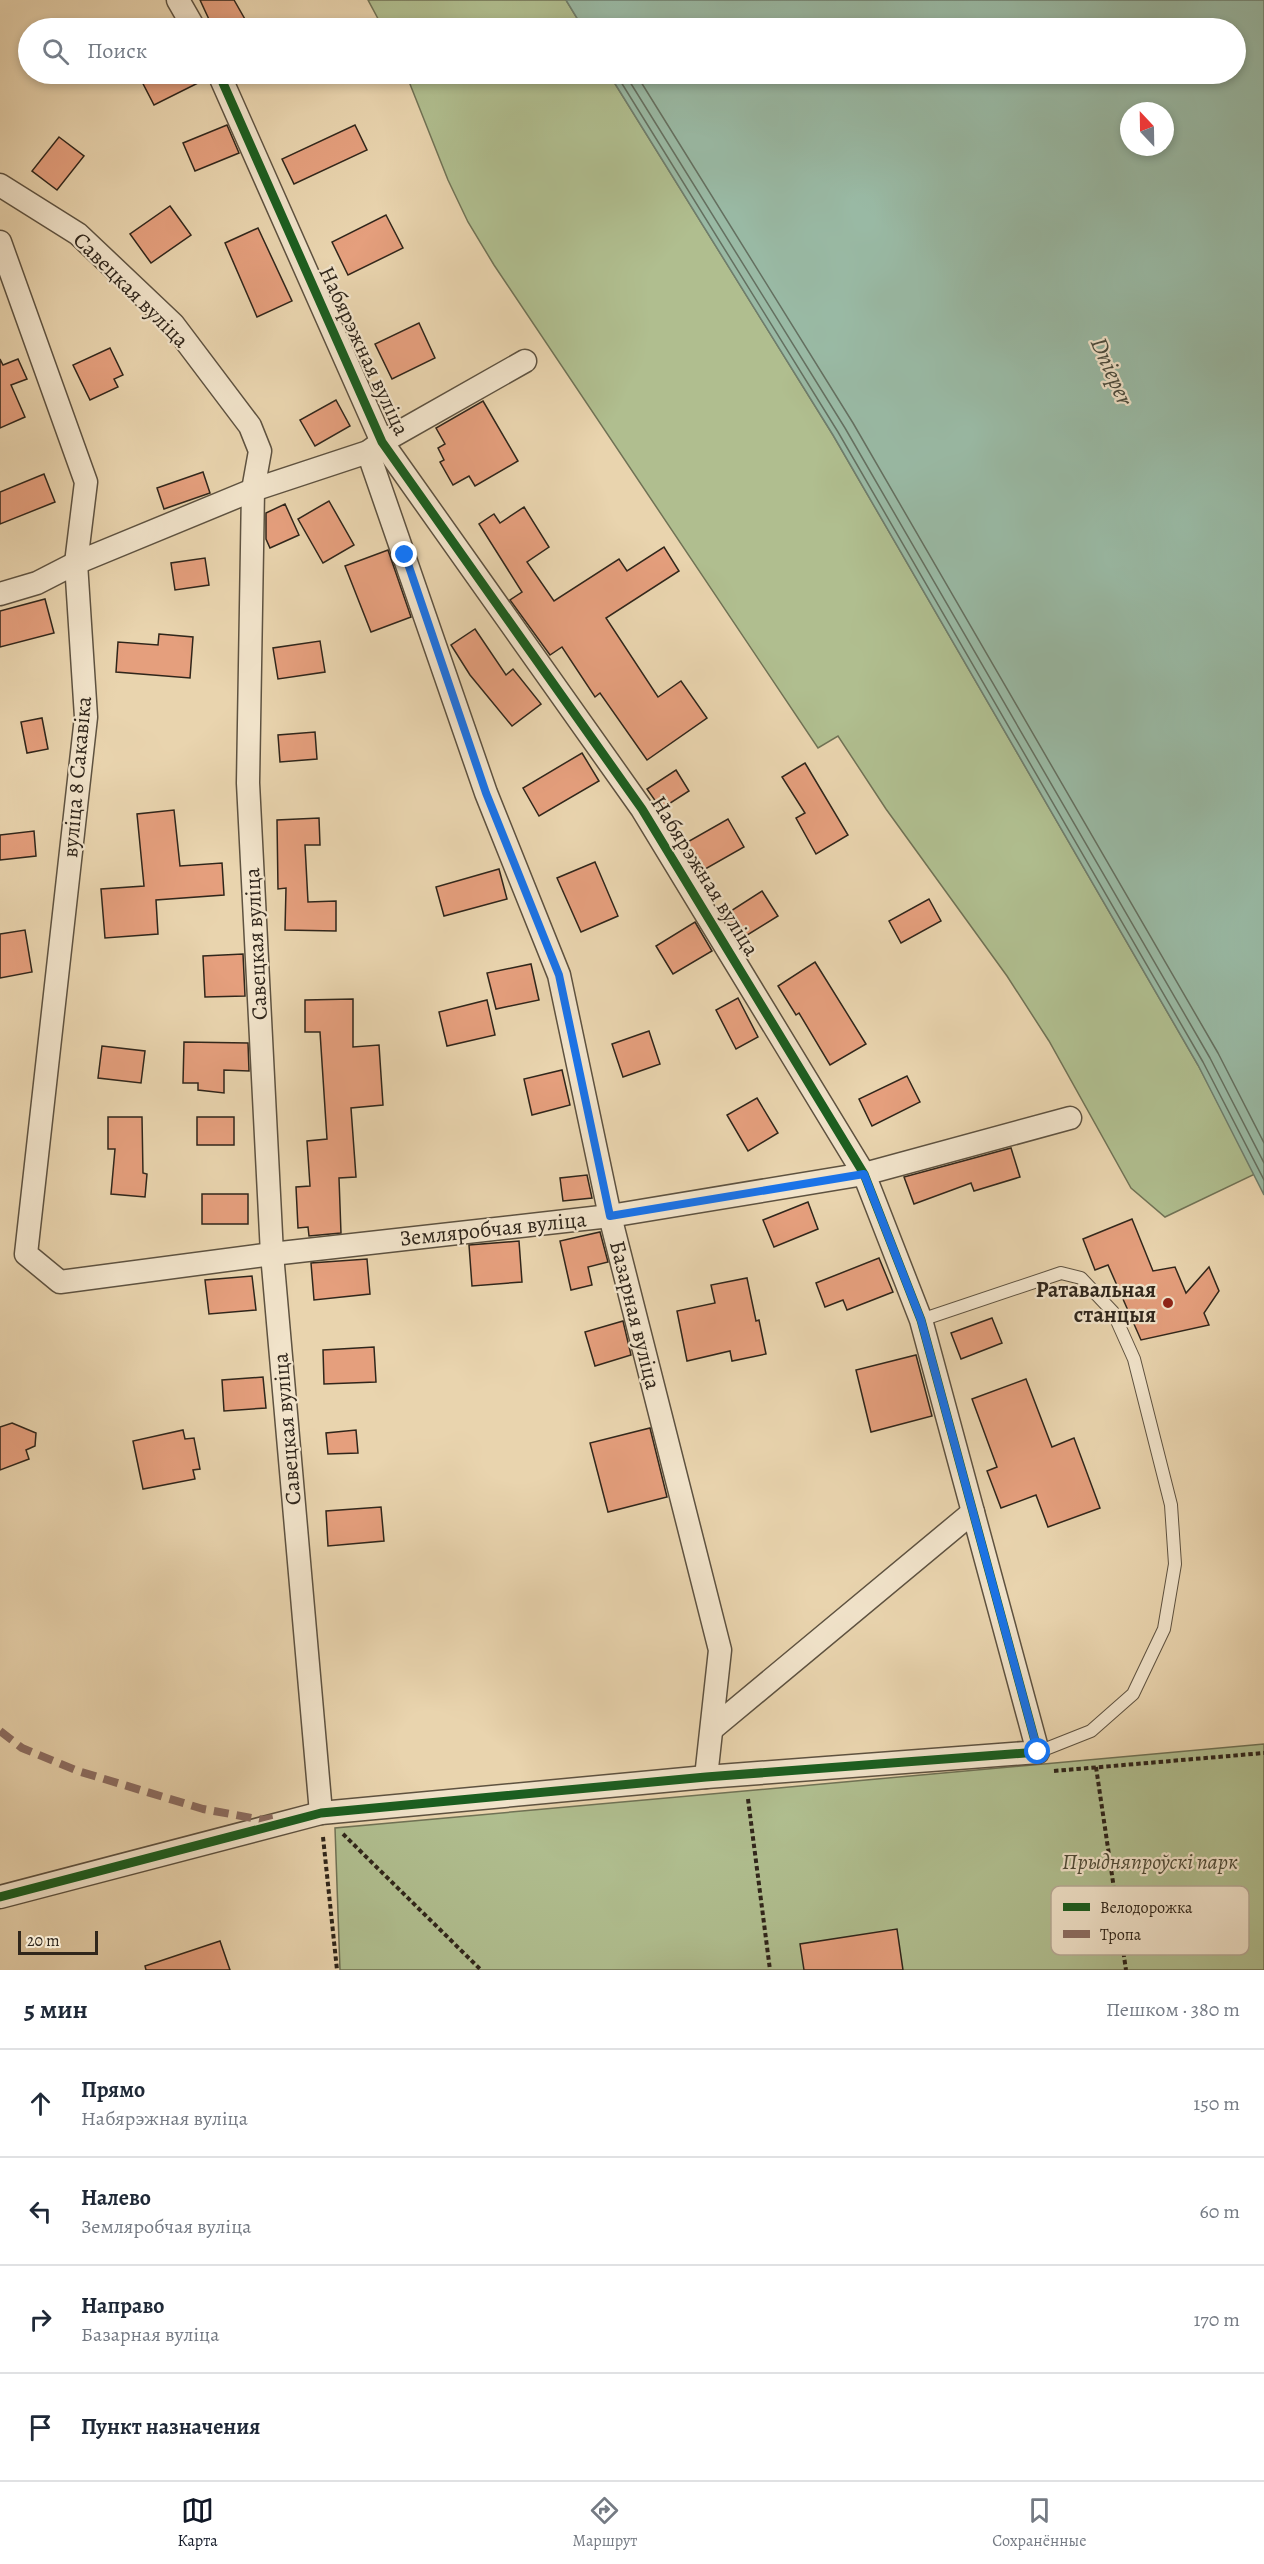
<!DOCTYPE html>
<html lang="ru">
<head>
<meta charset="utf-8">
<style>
  body { margin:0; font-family:Alegreya,serif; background:#f6f6f7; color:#1f2937 }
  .compass { position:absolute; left:1120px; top:102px; width:54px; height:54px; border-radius:50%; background:#fff; box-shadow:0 3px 9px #0003; rotate:338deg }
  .scale { position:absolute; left:18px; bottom:15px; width:80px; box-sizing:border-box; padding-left:6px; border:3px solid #30261b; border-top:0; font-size:16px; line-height:21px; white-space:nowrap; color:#30261b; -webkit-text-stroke:4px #f1e3ca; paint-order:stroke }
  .stop { position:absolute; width:18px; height:18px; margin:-14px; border:4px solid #1a73e8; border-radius:50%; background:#fff }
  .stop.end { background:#1a73e8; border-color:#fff; box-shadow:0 2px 6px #0008 }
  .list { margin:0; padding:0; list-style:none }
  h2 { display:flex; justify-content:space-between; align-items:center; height:78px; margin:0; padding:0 24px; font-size:26px }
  h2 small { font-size:20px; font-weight:400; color:#747a83 }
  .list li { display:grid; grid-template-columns:39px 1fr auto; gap:18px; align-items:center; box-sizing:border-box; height:108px; padding:0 24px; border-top:2px solid #e0e1e3 }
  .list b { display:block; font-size:22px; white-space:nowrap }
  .list p { margin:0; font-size:20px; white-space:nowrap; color:#747a83 }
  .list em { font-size:20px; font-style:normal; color:#747a83 }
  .icon { flex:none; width:33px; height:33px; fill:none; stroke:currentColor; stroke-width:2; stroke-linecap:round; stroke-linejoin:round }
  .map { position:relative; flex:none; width:1264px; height:1970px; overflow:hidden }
  .search { position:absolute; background:#fff; box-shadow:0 3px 9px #0003; left:18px; right:18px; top:18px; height:66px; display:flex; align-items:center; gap:15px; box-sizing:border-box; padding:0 21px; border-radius:33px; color:#747a83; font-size:22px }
  .sheet { height:510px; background:#fff }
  nav { display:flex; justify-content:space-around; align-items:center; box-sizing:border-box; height:84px; border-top:2px solid #e0e1e3; background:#fff; font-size:16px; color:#747a83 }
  nav a { display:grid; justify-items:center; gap:3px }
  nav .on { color:#111827 }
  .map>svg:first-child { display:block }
  .green { fill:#b0be8f; stroke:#707255; stroke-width:1.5 }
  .water { fill:#99b9a4; stroke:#6f7e6d; stroke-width:1.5; fill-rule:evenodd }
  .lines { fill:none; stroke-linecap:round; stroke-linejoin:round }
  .shore { stroke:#647060; stroke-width:1.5 }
  .building { fill:#e59f7d; stroke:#30261b; stroke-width:1.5 }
  .lane-casing { stroke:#5e5240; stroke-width:14 }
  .street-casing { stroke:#5e5240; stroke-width:25 }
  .path { stroke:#30261b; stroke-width:4; stroke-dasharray:4.5 3; stroke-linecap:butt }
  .lane { stroke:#f1e3ca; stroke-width:12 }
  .street { stroke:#f1e3ca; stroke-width:22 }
  .quiet { stroke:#8d6e63; stroke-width:8; stroke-dasharray:15 8; stroke-linecap:butt }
  .cycleway-casing { stroke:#f1e3ca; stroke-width:13 }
  .cycleway { stroke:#1b5e20; stroke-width:9 }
  .route { stroke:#1a73e8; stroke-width:8 }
  .poi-dot { fill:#8f2418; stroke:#f1e3ca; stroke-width:2 }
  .labels { text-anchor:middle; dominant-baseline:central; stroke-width:4.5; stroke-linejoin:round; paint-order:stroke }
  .street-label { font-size:22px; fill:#30261b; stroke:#f1e3ca }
  .poi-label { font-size:22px; font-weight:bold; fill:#30261b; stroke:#f1e3ca; text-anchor:end }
  .park-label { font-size:22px; font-style:italic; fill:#504c38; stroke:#f1e3ca }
  .water-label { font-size:24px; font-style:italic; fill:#4a4b3d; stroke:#f1e3ca }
  .key { fill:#f1e3ca; stroke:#b7aa96; stroke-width:1.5 }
  .key-label { font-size:16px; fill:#30261b }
</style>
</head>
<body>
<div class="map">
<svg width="1264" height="1970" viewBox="0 0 1264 1970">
  <rect width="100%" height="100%" fill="#e9d4ae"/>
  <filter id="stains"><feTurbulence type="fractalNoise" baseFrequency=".00333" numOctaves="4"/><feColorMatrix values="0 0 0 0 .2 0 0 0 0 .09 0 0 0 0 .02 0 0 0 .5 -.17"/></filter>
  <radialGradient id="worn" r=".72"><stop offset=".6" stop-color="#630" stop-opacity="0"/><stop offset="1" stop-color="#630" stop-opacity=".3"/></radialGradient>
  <g class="green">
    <path d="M368,0H566L583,28H383Z"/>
    <path d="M406,74H609L833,435L1198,1065L1255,1174L1165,1217L1131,1188L1049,1041L1007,976L886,809L838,736L818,748L494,265L468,222L448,180Z"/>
    <path d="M1264,1744V1970H340L335,1828Z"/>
  </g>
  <path class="water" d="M566,0H1264V1195L1198,1065L833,435L609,74H1236V28H583ZM1129,111H1165V147H1129Z"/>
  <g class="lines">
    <g class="shore">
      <path d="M616,74L838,432L1203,1062L1264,1180"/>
      <path d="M625,74L845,428L1210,1058L1264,1163"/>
      <path d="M636,74L853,423L1218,1053L1264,1143"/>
    </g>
  </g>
  <g class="building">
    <path d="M200,0H234L250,28H213Z"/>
    <path d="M138,74H206V79L154,105Z"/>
    <path d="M227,125L239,153L195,171L183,143Z"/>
    <path d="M355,125L367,150L294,184L282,159Z"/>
    <path d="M59,137L84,156L57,190L32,171Z"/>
    <path d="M170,206L191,235L151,263L130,234Z"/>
    <path d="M386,215L403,248L348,275L332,242Z"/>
    <path d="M258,228L292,301L257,317L225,243Z"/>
    <path d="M419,323L435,358L392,379L375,344Z"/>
    <path d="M110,348L123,375L114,379L118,387L90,400L73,365Z"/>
    <path d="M0,359L3,365L18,359L27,379L11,385L25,417L0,428Z"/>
    <path d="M336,400L350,426L315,446L300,420Z"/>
    <path d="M483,401L518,461L475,486L469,476L453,485L440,462L444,460L438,448L445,444L436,428Z"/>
    <path d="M203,472L210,493L164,509L157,488Z"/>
    <path d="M44,474L55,502L0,524V492Z"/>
    <path d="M329,501L354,545L323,563L298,519Z"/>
    <path d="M285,504L299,535L270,548L266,539V513Z"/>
    <path d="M524,507L549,547L527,562L554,601L619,559L627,571L664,547L679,571L606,618L658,697L681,681L707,718L647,760L600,693L595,697L562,647L550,655L510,600L522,592L479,524L494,514L500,523Z"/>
    <path d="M388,550L411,617L371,632L345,566Z"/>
    <path d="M205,558L209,585L175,590L171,563Z"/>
    <path d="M45,599L54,633L0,647V611Z"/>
    <path d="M475,629L506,675L513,669L541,704L512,726L470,675L451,645Z"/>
    <path d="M159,634L193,637L190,678L116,672L118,642L158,645Z"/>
    <path d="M320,641L325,672L278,679L273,648Z"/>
    <path d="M42,718L48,749L27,753L21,722Z"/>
    <path d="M315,732L317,759L280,762L278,735Z"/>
    <path d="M582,753L599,781L539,816L523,788Z"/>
    <path d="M805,763L848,835L816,854L796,818L805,813L782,777Z"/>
    <path d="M676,770L689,791L661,809L647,789Z"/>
    <path d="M174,810L180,866L222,863L224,895L156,900L158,934L105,938L101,889L144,886L137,814Z"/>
    <path d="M319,818L320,845H305L308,902L336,901V931L285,930L286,888L278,889L277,820Z"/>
    <path d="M728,819L744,847L700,872L684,844Z"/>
    <path d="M34,831L36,856L0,860V835Z"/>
    <path d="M595,862L618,916L581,932L557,878Z"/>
    <path d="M499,869L507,899L444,916L436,887Z"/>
    <path d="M762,891L778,916L744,937L741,934L736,937L723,916Z"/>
    <path d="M929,899L941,921L901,943L889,921Z"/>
    <path d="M695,922L712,951L673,974L656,946Z"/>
    <path d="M25,930L32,972L0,978V934Z"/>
    <path d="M243,954L245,996L205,997L203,956Z"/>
    <path d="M815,962L866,1044L830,1065L799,1013L796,1015L778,986Z"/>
    <path d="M531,964L539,1000L496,1009L487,973Z"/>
    <path d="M738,998L758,1037L736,1049L716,1010Z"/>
    <path d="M353,999V1047L379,1045L383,1105L351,1108L356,1177L339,1178L341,1233L309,1236L308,1227L298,1228L296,1187L310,1186L307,1141L327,1139L320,1032H305V1000Z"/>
    <path d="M487,1000L495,1035L447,1046L439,1012Z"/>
    <path d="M649,1031L660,1064L623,1077L612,1044Z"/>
    <path d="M184,1042L248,1043L249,1071L224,1070V1093L198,1090V1083H183Z"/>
    <path d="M102,1046L145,1051L141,1083L98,1078Z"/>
    <path d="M562,1070L570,1105L532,1115L524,1079Z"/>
    <path d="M907,1076L920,1102L872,1126L859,1099Z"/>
    <path d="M757,1098L778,1133L748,1151L727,1115Z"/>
    <path d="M108,1117H142L143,1173L147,1174L145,1197L111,1194L115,1149H108Z"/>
    <rect x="197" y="1117" width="37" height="28"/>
    <path d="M1011,1148L1020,1177L974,1191L971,1183L914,1204L904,1177Z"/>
    <path d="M587,1175L592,1198L563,1201L560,1178Z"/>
    <rect x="202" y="1194" width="46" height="30"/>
    <path d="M808,1202L818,1229L774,1247L763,1220Z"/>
    <path d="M1132,1219L1153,1271L1175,1267L1186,1293L1209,1267L1219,1291L1204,1313L1209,1325L1141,1340L1108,1265L1095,1270L1083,1239Z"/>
    <path d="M600,1232L608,1262L588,1267L592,1285L571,1290L560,1241Z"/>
    <path d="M519,1241L522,1282L472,1286L469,1245Z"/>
    <path d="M879,1258L893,1292L847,1310L843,1300L825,1307L816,1283Z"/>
    <path d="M367,1259L370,1294L314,1300L311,1263Z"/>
    <path d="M252,1276L256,1310L209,1314L205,1280Z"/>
    <path d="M747,1278L756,1321L759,1320L766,1354L732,1361L730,1351L687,1361L677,1311L715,1303L711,1285Z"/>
    <path d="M992,1318L1002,1343L961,1359L951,1333Z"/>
    <path d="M623,1321L631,1355L595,1366L585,1332Z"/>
    <path d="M374,1347L376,1382L324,1384L323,1350Z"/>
    <path d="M916,1355L932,1416L871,1432L856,1370Z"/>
    <path d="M263,1377L266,1408L224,1411L222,1380Z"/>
    <path d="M1026,1379L1052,1447L1074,1438L1100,1508L1048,1527L1036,1495L1001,1508L987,1471L997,1467L972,1399Z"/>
    <path d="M12,1423L36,1433L35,1446L26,1450L29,1459L0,1470V1427Z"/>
    <path d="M650,1428L667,1497L608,1512L590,1443Z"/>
    <path d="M183,1430L185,1439L194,1438L200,1469L193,1470L195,1479L143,1489L133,1441Z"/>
    <path d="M356,1430L358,1453L328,1454L326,1433Z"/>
    <path d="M381,1507L384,1541L328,1546L326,1511Z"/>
    <path d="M897,1929L903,1970H804L800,1944Z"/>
    <path d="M220,1941L230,1970H146L145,1966Z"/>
  </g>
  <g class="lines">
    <g class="lane-casing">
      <path id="lane" d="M921,1320L1061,1273L1081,1278L1113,1312L1134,1359L1171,1505L1175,1564L1164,1629L1133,1694L1091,1731L1038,1752"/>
    </g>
    <g class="street-casing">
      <g id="street">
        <path d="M178,0L194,28"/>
        <path d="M0,185L78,234L173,324L250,426L260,451L253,490L248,783L272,1254L321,1813"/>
        <path d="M0,242L86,482L76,563L86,717L26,1254L60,1282L272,1254L610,1216L864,1174L1070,1118"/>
        <path d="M368,452L486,793L559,975L610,1216L720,1650L706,1777"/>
        <path d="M0,594L37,583L76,563L253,490L368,452L382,442L525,361"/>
        <path d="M712,1729L973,1512"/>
        <path d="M0,1897L321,1813L706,1777L1038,1752L921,1320L864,1174L642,809L382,442L219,74"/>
      </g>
    </g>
    <g class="path">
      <path d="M1096,1767L1126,1970"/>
      <path d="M1054,1771L1264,1753"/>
      <path d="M748,1799L770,1970"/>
      <path d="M343,1834L481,1970"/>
      <path d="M323,1837L337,1970"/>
    </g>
    <use href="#lane" class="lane"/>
    <use href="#street" class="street"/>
    <path class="quiet" d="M0,1731L22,1748L78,1771L203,1809L263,1820L273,1818"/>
    <g class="cycleway-casing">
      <path id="cycleway" d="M0,1897L321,1813L706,1777L1038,1752L921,1320L864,1174L642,809L382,442L219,74"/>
    </g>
    <use href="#cycleway" class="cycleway"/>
  </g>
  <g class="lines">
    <path class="route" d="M405,555L486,793L559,975L610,1216L864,1174L921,1320L1038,1752"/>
  </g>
  <circle class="poi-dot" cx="1168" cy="1303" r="6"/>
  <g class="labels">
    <g class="street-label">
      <text transform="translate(131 290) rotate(45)">Савецкая вуліца</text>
      <text transform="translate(364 351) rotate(65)">Набярэжная вуліца</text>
      <text transform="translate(77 777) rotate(-85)">вуліца 8 Сакавіка</text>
      <text transform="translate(705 876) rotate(58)">Набярэжная вуліца</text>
      <text transform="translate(256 944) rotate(-93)">Савецкая вуліца</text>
      <text transform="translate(493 1229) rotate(-6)">Земляробчая вуліца</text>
      <text transform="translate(635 1315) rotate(76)">Базарная вуліца</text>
      <text transform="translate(287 1429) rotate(-95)">Савецкая вуліца</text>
    </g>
    <g class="poi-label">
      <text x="1156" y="1290">Ратавальная<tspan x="1156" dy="25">станцыя</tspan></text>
    </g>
    <g class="park-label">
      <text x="1150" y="1862">Прыдняпроўскі парк</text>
    </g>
    <g class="water-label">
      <text transform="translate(1112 371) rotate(66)">Dnieper</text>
    </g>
  </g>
  <rect x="1051" y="1886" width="198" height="69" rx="9" class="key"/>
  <rect x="1063" y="1903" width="27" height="8" fill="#1b5e20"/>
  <rect x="1063" y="1930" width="27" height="8" fill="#8d6e63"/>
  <g class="key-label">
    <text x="1100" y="1913">Велодорожка</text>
    <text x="1100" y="1940">Тропа</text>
  </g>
  <rect width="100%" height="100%" filter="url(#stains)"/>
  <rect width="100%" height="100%" fill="url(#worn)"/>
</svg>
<svg class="compass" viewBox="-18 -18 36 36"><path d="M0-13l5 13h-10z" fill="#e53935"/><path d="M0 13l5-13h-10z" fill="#747a83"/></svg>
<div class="scale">20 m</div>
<div class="stop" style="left:1038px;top:1752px"></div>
<div class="stop end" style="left:405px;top:555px"></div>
<div class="search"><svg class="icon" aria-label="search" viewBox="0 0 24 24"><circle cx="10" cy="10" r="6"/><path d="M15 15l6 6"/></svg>Поиск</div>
</div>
<section class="sheet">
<h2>5 мин<small>Пешком · 380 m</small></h2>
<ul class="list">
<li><svg class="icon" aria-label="ahead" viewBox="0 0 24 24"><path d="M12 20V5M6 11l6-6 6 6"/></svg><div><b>Прямо</b><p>Набярэжная вуліца</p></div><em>150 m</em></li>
<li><svg class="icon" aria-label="left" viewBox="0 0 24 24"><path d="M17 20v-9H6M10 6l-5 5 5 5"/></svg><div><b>Налево</b><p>Земляробчая вуліца</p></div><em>60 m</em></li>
<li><svg class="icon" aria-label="right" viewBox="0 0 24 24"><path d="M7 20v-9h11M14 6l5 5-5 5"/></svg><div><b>Направо</b><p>Базарная вуліца</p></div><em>170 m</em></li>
<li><svg class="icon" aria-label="arrive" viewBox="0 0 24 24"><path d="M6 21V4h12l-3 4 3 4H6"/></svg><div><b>Пункт назначения</b></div></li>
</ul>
</section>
<nav>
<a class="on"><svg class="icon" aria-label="map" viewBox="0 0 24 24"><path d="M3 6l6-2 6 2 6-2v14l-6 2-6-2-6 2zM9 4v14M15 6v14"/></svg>Карта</a>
<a><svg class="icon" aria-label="directions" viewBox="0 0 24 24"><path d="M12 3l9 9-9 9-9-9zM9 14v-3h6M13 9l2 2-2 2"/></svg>Маршрут</a>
<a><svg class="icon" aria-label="saved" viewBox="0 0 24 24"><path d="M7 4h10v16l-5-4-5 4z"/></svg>Сохранённые</a>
</nav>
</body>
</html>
